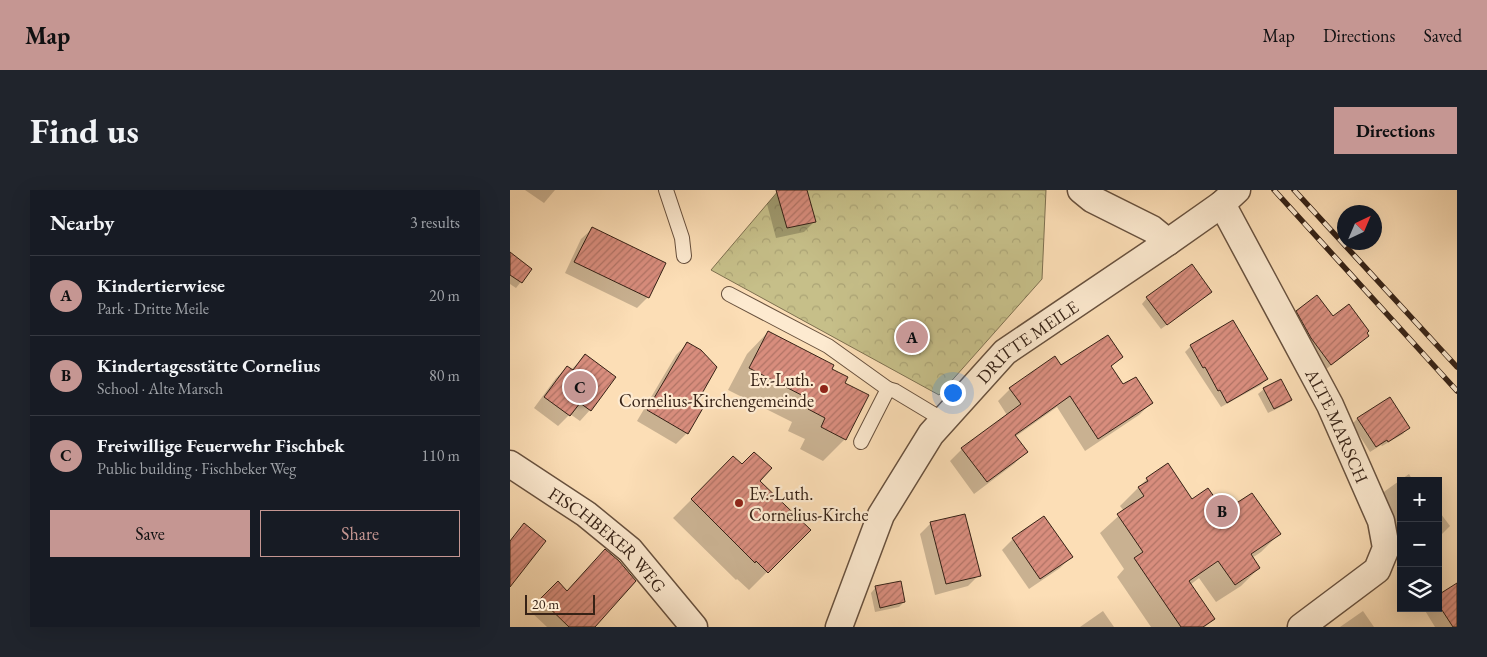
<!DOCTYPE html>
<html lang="en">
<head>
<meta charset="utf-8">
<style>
  body { margin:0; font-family:"EB Garamond",serif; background:#20242c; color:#f1f3f6 }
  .controls { position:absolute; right:15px; bottom:15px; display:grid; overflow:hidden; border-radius:0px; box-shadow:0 5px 20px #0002 }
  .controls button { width:45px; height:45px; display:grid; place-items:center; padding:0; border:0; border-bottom:1px solid #363941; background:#171b24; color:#f1f3f6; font:25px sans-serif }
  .compass { position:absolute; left:827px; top:15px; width:45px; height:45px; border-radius:50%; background:#171b24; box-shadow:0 5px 20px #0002; rotate:44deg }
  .scale { position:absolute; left:15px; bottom:12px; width:70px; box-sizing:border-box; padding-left:5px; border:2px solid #362216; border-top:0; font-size:14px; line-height:18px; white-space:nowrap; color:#362216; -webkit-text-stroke:4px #fdead0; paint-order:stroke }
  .you { position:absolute; left:442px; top:202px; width:18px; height:18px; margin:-12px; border:4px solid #fff; border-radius:50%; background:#1a73e8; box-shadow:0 0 0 8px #1a73e833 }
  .badge { display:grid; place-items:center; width:32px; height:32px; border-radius:50%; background:#c59692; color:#111; font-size:16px; font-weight:700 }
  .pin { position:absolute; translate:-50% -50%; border:2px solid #fff; box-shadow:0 1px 5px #0006 }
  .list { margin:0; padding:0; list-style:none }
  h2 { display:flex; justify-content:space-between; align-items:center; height:65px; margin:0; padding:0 20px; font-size:21px }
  h2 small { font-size:16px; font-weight:400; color:#9ea1a6 }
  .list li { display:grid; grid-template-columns:32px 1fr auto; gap:15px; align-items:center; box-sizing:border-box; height:80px; padding:0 20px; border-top:1px solid #363941 }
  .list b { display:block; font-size:19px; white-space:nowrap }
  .list p { margin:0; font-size:16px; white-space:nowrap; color:#9ea1a6 }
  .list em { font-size:16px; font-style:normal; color:#9ea1a6 }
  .actions { display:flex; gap:10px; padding:15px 20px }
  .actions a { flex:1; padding:11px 0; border:1px solid #c59692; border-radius:0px; text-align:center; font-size:18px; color:#c59692 }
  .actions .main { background:#c59692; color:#111 }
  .icon { flex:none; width:28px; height:28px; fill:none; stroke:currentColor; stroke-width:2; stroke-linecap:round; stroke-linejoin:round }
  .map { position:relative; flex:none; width:947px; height:437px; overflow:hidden; border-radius:0px }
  header { display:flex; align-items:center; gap:30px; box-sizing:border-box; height:70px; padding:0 25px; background:#c59692; color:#111 }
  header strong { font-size:24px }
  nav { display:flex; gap:28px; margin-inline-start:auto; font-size:18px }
  .intro { display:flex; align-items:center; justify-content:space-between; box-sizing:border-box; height:120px; padding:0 30px }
  h1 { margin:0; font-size:35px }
  .button { padding:12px 22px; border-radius:0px; background:#c59692; color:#111; font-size:18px; font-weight:700 }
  main { display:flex; gap:30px; padding:0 30px }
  aside { flex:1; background:#171b24; border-radius:0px; box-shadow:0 5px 20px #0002 }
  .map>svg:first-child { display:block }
  .park { fill:url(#park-crowns); stroke:#7e7050 }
  .shadow { fill:#0003 }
  .building { fill:url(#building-hatch); stroke:#362216 }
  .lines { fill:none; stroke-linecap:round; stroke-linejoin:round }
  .lane-casing { stroke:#68513e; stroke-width:16 }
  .street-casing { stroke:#68513e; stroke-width:29 }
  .lane { stroke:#fdead0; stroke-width:14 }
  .street { stroke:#fdead0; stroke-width:26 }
  .rail-casing { stroke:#362216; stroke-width:5.5 }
  .rail { stroke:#fdead0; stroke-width:4; stroke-dasharray:11; stroke-linecap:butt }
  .poi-dot { fill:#8f2418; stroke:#fdead0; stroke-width:2 }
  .labels { text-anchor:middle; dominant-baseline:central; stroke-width:4.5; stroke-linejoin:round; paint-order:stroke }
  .street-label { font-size:18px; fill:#362216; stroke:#fdead0 }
  .poi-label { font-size:18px; fill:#362216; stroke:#fdead0; text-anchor:end }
</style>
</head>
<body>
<header>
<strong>Map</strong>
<nav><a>Map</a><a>Directions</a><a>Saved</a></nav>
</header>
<div class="intro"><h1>Find us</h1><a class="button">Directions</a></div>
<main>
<aside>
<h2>Nearby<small>3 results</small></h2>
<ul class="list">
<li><span class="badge">A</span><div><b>Kindertierwiese</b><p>Park · Dritte Meile</p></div><em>20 m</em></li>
<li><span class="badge">B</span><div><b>Kindertagesstätte Cornelius</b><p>School · Alte Marsch</p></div><em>80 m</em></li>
<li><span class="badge">C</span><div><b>Freiwillige Feuerwehr Fischbek</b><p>Public building · Fischbeker Weg</p></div><em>110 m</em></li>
</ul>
<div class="actions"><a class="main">Save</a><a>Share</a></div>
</aside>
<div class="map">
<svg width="947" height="437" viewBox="0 0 947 437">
  <defs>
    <pattern id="park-crowns" width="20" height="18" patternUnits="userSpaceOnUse" patternTransform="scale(1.25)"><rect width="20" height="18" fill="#c6bf89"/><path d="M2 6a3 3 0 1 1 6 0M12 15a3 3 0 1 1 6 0" fill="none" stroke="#aba476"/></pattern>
    <pattern id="building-hatch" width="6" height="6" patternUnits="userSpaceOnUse" patternTransform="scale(1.25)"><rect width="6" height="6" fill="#d88d7d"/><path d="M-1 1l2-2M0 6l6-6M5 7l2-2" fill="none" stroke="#b07365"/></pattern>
  </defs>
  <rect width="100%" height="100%" fill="#fcdeb6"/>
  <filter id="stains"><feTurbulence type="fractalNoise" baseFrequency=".004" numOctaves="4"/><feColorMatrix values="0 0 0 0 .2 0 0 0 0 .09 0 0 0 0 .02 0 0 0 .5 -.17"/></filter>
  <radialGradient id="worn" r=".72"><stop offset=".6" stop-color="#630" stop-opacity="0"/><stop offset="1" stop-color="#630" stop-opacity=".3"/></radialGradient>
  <path class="park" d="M269,0H536L532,89L429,205L201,80Z"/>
  <g class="shadow">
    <path d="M15,0H45L34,13Z"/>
    <path d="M279,0H296L305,31L294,42L266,48L257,14L267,3Z"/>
    <path d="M82,39L138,107L127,118L55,83L71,49Z"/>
    <path d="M0,64L21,79L6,98L0,94Z"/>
    <path d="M695,107L651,139L632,114L637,108Z"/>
    <path d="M787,122L823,128L856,143L857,146L848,155L811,183L777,131Z"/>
    <path d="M258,142L320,180L333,193L335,249L313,271L290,259L295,249L278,241L282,232L218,200L237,164Z"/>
    <path d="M177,154L184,215L177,243L166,254L127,231L166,165Z"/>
    <path d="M681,156L756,189L751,195L711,217L675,162Z"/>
    <path d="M75,166L80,220L70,231L60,224L48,236L24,218L46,188L57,177L61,180Z"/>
    <path d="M611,167L600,178L613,196L641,213L629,225L575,261L547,217L505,247L516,262L504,274L464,304L440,271L452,259L497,225L488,211L500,199L551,177Z"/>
    <path d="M754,199L780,209L775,215L758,223L748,204Z"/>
    <path d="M847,229L898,238L893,244L872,256L871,255L860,262L842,234Z"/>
    <path d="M223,268L299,340L239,400L227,389L226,390L163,328Z"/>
    <path d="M899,284L903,291H891V350L864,312L875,301Z"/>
    <path d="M637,289L682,310L769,344L751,362L742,368L749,378L731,396L706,412L689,388L680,395L703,429L695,437H641L607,387L614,379L590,343L614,321L610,316Z"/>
    <path d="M928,320L940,336L928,348Z"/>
    <path d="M534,328L561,367L550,378L519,399L492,360L503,349Z"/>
    <path d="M421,333L469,385L458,396L425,405L410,344Z"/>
    <path d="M48,393L84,437H37L20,421Z"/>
    <path d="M366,397L394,412L389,417L365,422L361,403Z"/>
    <path d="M928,407L947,437H925L914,419L915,418H928Z"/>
    <path d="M593,421L604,437H570Z"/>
    <path d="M853,421L864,437H830Z"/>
  </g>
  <g class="building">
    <path d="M266,0H297L306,32L277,38Z"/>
    <path d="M82,37L156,73L139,108L64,72Z"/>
    <path d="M0,62L22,79L12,93L0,85Z"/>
    <path d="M682,74L702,102L657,135L636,107Z"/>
    <path d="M807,105L823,126L839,114L859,141L857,143L859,146L821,175L801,148L786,121Z"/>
    <path d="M723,130L758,189L717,213L710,200L708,201L695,177L693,178L680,155Z"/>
    <path d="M258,141L324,175L322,179L338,187L335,193L359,205L336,250L311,237L315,228L298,219L303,211L239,178Z"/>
    <path d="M598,145L613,167L601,176L613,194L626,187L643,213L588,249L560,206L505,245L518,262L477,292L451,258L511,214L499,198L545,166L551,175Z"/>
    <path d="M177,152L191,160L207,177L186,214L193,218L178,244L137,220Z"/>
    <path d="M75,164L106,187L81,221L70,213L60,226L34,207L57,176L63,180Z"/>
    <path d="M771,189L782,210L764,219L753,198Z"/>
    <path d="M880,207L900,238L878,252L877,250L866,257L847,228Z"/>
    <path d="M244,262L262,278L250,291L301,340L258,383L246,371L245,373L181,309L223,266L232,274Z"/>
    <path d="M658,273L682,309L698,298L714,321L742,303L771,344L741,364L750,378L725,395L708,371L679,391L705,429L693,437H671L624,368L633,362L607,324L634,306L628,297L638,291L636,288Z"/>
    <path d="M455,324L471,386L436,394L420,332Z"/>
    <path d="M534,326L563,367L530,389L502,348Z"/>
    <path d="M14,333L36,351L0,397V351Z"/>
    <path d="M95,359L109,371L126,391L85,437H59L30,409L48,391L57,401Z"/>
    <path d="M391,391L395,412L370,418L365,396Z"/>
    <path d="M947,393V437H943L928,414V405Z"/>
  </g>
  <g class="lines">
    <g class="lane-casing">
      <g id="lane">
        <path d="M156,0L172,48L174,66"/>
        <path d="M219,104L318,156L378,199"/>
        <path d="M351,252L378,199L385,201L425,225L432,232"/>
      </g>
    </g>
    <g class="street-casing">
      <g id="street">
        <path d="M571,0L582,9L642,39L658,52"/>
        <path id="s1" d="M712,14L820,215L871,331L876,358L867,380L791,437"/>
        <path id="s2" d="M0,274L76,324L120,360L184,437"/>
        <path id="s3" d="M329,437L371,325L421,244L495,162L658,52L712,14L727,0"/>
      </g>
    </g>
    <use href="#lane" class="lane"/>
    <use href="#street" class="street"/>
    <g class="rail-casing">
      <g id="rail">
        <path d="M764,0L947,201"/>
        <path d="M784,0L947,177"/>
      </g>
    </g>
    <use href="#rail" class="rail"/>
  </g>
  <g class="poi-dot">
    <circle cx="314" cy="199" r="5"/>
    <circle cx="229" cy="313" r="5"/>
  </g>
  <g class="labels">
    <g class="street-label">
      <text stroke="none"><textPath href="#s3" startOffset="349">DRITTE MEILE</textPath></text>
      <text stroke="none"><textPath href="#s1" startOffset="250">ALTE MARSCH</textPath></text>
      <text stroke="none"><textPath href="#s2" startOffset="124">FISCHBEKER WEG</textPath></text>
    </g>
    <g class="poi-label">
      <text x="304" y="189">Ev.-Luth.<tspan x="304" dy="21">Cornelius-Kirchengemeinde</tspan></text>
      <text x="239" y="303" text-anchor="start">Ev.-Luth.<tspan x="239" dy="21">Cornelius-Kirche</tspan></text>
    </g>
  </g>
  <rect width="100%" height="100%" filter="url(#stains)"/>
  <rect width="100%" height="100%" fill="url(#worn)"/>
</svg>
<div class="controls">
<button>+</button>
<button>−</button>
<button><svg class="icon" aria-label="layers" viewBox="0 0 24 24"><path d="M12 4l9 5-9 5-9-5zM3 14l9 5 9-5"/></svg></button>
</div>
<svg class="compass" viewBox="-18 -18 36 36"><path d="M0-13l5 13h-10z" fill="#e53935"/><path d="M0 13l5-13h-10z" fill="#9ea1a6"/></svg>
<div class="scale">20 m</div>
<div class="you"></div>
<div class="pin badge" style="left:402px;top:147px">A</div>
<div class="pin badge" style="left:712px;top:321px">B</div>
<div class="pin badge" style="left:70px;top:197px">C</div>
</div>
</main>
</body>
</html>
